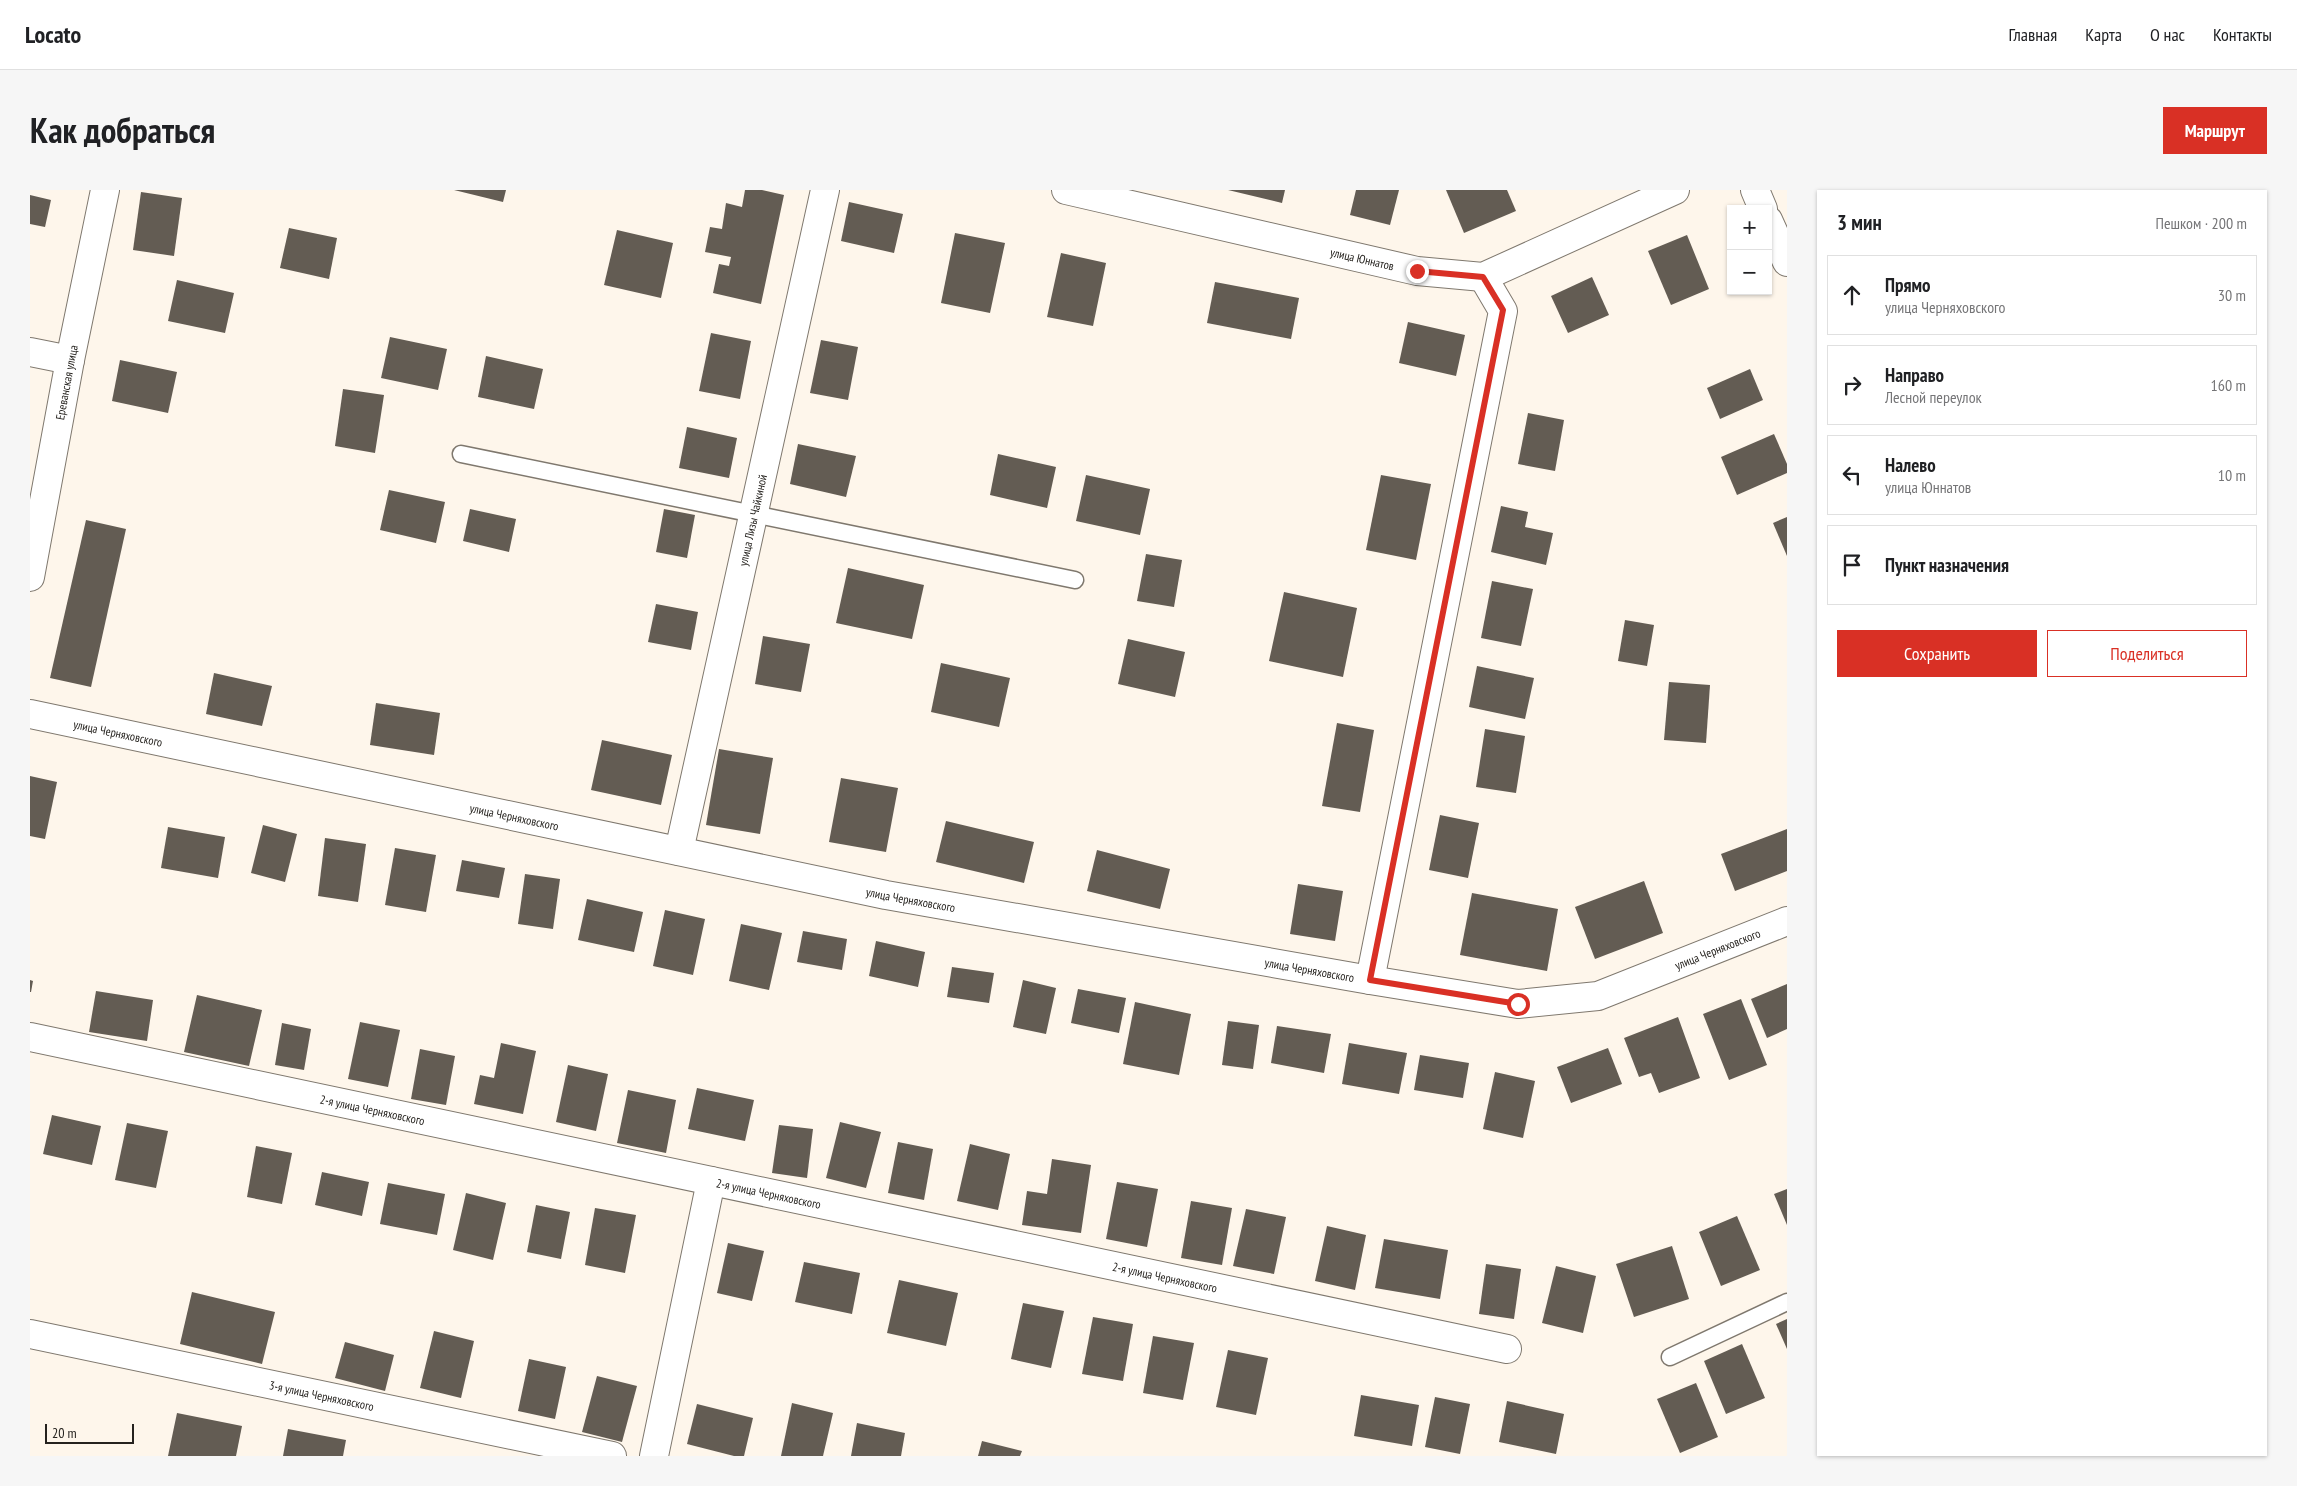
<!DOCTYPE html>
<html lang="ru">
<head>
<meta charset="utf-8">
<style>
  body { margin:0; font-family:"PT Sans Narrow",sans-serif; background:#f6f6f6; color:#202124 }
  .controls { position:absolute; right:15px; top:15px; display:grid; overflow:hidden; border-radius:0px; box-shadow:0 1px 4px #0004 }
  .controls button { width:45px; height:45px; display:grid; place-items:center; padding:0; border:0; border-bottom:1px solid #e0e0e0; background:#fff; color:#202124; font:25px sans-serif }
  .scale { position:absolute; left:15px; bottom:12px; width:89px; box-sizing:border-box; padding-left:5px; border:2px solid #25221e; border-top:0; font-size:14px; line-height:18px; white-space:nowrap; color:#25221e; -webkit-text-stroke:4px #fef6eb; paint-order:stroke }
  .stop { position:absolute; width:15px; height:15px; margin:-11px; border:4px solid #d93025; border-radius:50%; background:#fff }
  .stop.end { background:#d93025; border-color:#fff; box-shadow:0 1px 5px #0008 }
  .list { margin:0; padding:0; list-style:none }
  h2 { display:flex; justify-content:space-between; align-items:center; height:65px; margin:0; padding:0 20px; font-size:21px }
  h2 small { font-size:16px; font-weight:400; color:#757577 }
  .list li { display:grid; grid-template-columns:32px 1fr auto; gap:15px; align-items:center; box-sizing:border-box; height:80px; margin:0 10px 10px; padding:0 10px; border:1px solid #e0e0e0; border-radius:0px }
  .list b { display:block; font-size:19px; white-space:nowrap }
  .list p { margin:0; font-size:16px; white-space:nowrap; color:#757577 }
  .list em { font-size:16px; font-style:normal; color:#757577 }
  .actions { display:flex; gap:10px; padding:15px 20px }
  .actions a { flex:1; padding:11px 0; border:1px solid #d93025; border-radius:0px; text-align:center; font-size:18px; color:#d93025 }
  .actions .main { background:#d93025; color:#fff }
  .icon { flex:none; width:28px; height:28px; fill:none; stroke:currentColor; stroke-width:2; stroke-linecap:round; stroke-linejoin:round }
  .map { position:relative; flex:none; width:1757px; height:1266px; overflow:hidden; border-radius:0px }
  header { display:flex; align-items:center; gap:30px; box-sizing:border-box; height:70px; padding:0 25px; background:#fff; border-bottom:1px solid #e0e0e0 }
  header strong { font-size:24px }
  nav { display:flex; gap:28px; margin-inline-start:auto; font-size:18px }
  .intro { display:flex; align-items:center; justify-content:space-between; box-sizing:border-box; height:120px; padding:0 30px }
  h1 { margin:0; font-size:35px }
  .button { padding:12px 22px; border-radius:0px; background:#d93025; color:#fff; font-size:18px; font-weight:700 }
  main { display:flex; gap:30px; padding:0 30px }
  aside { flex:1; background:#fff; border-radius:0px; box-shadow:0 1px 4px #0004 }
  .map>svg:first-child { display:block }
  .building { fill:#635c53 }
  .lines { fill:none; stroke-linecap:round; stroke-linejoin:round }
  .service-casing { stroke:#7f786e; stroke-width:19 }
  .minor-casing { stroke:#7f786e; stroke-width:30 }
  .tertiary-casing { stroke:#7f786e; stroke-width:30 }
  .service { stroke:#fff; stroke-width:16 }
  .minor { stroke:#fff; stroke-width:28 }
  .tertiary { stroke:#fff; stroke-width:28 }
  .route { stroke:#d93025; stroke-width:6 }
  .labels { text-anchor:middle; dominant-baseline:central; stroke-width:5; stroke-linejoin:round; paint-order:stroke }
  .street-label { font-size:12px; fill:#25221e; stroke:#fef6eb }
</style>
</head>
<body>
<header>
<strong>Locato</strong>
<nav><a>Главная</a><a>Карта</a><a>О нас</a><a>Контакты</a></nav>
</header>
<div class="intro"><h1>Как добраться</h1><a class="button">Маршрут</a></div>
<main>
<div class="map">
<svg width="1757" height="1266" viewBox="0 0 1757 1266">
  <rect width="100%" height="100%" fill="#fef6eb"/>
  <g class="building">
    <path d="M424,0H476L473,12Z"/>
    <path d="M715,0H732L754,5L731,114L683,103L689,74L699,76L701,67L675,62L680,37L692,39L696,13L712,17Z"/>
    <path d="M1198,0H1255L1252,13Z"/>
    <path d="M1326,0H1369L1360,35L1320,25Z"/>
    <path d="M1416,0H1477L1486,21L1434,43Z"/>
    <path d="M111,2L152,8L144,66L103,60Z"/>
    <path d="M0,5L21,10L15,37L0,34Z"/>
    <path d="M819,12L873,24L864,63L811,51Z"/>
    <path d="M259,38L307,48L299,89L250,78Z"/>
    <path d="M587,40L643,53L631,108L574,95Z"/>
    <path d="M925,43L975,53L960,123L911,113Z"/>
    <path d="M1657,45L1679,99L1641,115L1618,61Z"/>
    <path d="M1031,63L1076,73L1063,136L1017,127Z"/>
    <path d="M1562,87L1579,125L1538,143L1521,106Z"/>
    <path d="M147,90L204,103L195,143L138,131Z"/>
    <path d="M1185,92L1269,108L1261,149L1177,133Z"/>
    <path d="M1378,132L1435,145L1426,186L1369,173Z"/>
    <path d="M681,143L721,151L710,209L669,201Z"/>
    <path d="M360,147L417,159L408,200L351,188Z"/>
    <path d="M791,150L828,157L818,210L780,203Z"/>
    <path d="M456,166L513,179L504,219L448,207Z"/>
    <path d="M90,170L147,182L138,223L82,211Z"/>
    <path d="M1720,179L1733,210L1690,229L1677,198Z"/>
    <path d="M313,199L354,205L345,263L305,256Z"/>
    <path d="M1498,223L1534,230L1525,281L1488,274Z"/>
    <path d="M657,237L707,248L699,288L649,278Z"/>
    <path d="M1744,244L1757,274V283L1707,305L1691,267Z"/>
    <path d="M768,254L826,266L816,307L760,294Z"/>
    <path d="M968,264L1026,277L1017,318L960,305Z"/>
    <path d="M1056,285L1120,299L1110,345L1046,331Z"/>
    <path d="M1351,285L1401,294L1386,370L1336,360Z"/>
    <path d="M359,300L415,312L406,353L350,340Z"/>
    <path d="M1471,316L1498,322L1495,337L1523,343L1516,375L1461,362Z"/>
    <path d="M440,319L486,329L479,362L433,351Z"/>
    <path d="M634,319L665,325L657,368L626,362Z"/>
    <path d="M1757,327V366L1743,333Z"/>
    <path d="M56,330L96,339L61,497L20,488Z"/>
    <path d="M1116,364L1152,370L1144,417L1107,411Z"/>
    <path d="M818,378L894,395L882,449L806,433Z"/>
    <path d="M1462,391L1503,399L1491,456L1451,448Z"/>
    <path d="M1254,402L1327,418L1313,487L1239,471Z"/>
    <path d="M626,414L668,422L661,460L618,452Z"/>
    <path d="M1595,430L1624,435L1617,476L1588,471Z"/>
    <path d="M733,446L780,454L771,502L725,494Z"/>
    <path d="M1098,449L1155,462L1145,507L1088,494Z"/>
    <path d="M911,473L980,488L969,537L901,522Z"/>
    <path d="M1447,476L1504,488L1495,529L1439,517Z"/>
    <path d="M184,483L242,496L232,536L176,524Z"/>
    <path d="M1639,492L1680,495L1676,553L1634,550Z"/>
    <path d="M346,513L410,523L404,565L340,555Z"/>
    <path d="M1307,533L1344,540L1330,622L1292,616Z"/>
    <path d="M1455,539L1495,546L1486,603L1446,597Z"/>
    <path d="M572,550L642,565L631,615L561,600Z"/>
    <path d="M689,559L743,568L730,644L676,635Z"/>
    <path d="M0,586L27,592L15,649L0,646Z"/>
    <path d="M811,588L868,598L856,662L799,652Z"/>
    <path d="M1410,625L1449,633L1438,688L1399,680Z"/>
    <path d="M916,631L1004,652L994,693L906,672Z"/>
    <path d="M233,635L267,644L255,692L221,683Z"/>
    <path d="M138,637L195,647L188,688L131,678Z"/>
    <path d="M1757,639V681L1705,701L1691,664Z"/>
    <path d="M295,648L336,654L328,712L288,706Z"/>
    <path d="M365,658L406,665L396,722L355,715Z"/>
    <path d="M1067,660L1140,679L1130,719L1057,701Z"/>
    <path d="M432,670L475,678L469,708L426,701Z"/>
    <path d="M495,684L530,689L523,739L488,734Z"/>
    <path d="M1614,691L1633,743L1565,769L1545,717Z"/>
    <path d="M1268,694L1313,701L1305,751L1260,744Z"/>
    <path d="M1442,703L1528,719L1517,781L1430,765Z"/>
    <path d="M557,709L613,722L604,762L548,750Z"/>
    <path d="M635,720L675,729L663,785L623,776Z"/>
    <path d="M711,734L752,743L739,800L699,791Z"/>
    <path d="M773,741L817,749L812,780L767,772Z"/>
    <path d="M846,751L895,762L888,797L839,786Z"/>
    <path d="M922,777L964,783L959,813L917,807Z"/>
    <path d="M0,790L3,791L1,802H0Z"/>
    <path d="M993,790L1026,798L1016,844L983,837Z"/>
    <path d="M1757,794V839L1737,848L1721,809Z"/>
    <path d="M1048,799L1096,808L1089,843L1041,833Z"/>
    <path d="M66,801L123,810L117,851L59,842Z"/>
    <path d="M167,805L232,820L219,876L154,862Z"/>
    <path d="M1711,809L1737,875L1699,890L1673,824Z"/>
    <path d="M1105,812L1161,824L1149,885L1093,874Z"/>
    <path d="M1648,827L1670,888L1629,903L1621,883L1609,887L1594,848Z"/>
    <path d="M1198,831L1229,835L1223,879L1192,875Z"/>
    <path d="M330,832L370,840L358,897L318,889Z"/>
    <path d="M252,833L281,839L274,880L245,875Z"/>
    <path d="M1247,836L1301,844L1294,883L1241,873Z"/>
    <path d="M471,853L506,861L493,924L444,914L450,885L464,888Z"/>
    <path d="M1319,853L1377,863L1369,904L1312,894Z"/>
    <path d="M1578,858L1592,894L1541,913L1527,877Z"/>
    <path d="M390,859L425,866L416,915L381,909Z"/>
    <path d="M1390,865L1439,873L1433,908L1384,900Z"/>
    <path d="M538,875L578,884L566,941L526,932Z"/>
    <path d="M1465,882L1505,891L1493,948L1453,939Z"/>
    <path d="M667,898L724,910L715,951L658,939Z"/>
    <path d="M598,900L646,910L636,963L587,953Z"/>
    <path d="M22,925L71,936L62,975L13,964Z"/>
    <path d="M810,932L851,942L836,998L796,988Z"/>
    <path d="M97,933L138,941L126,998L85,990Z"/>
    <path d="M749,935L783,939L777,988L742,983Z"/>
    <path d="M868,952L903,959L894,1010L858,1003Z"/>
    <path d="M940,954L980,964L968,1020L927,1011Z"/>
    <path d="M226,956L262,963L252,1014L217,1007Z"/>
    <path d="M1022,969L1061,975L1051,1043L992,1035L997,1001L1017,1004Z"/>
    <path d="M292,982L339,992L332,1026L285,1015Z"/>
    <path d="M1087,992L1128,999L1117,1057L1076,1049Z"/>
    <path d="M358,993L415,1004L407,1045L350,1034Z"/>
    <path d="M1757,999V1035L1744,1004Z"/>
    <path d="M436,1003L476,1013L463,1070L423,1060Z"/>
    <path d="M1161,1011L1202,1018L1192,1075L1151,1068Z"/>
    <path d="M506,1015L540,1022L531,1069L497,1062Z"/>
    <path d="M565,1018L606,1025L595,1083L555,1075Z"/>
    <path d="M1216,1019L1256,1027L1244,1084L1203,1076Z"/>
    <path d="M1707,1026L1730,1080L1691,1096L1669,1042Z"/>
    <path d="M1297,1036L1336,1045L1325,1100L1285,1091Z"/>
    <path d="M1354,1049L1418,1060L1410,1109L1345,1098Z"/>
    <path d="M698,1053L734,1061L722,1111L687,1103Z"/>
    <path d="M1642,1056L1659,1109L1604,1127L1586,1074Z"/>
    <path d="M774,1072L830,1083L822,1124L765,1112Z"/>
    <path d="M1456,1074L1491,1079L1484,1129L1449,1124Z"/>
    <path d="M1526,1076L1566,1086L1553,1143L1512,1133Z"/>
    <path d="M869,1090L928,1103L916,1156L857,1143Z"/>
    <path d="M162,1102L245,1122L232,1174L150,1154Z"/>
    <path d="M993,1113L1034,1121L1021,1178L981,1169Z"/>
    <path d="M1063,1127L1103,1134L1093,1191L1052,1184Z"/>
    <path d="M1757,1129V1159L1746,1134Z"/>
    <path d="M404,1141L444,1151L431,1208L390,1198Z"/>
    <path d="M1123,1146L1164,1153L1153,1210L1113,1203Z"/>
    <path d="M315,1152L364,1165L355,1201L305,1188Z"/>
    <path d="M1712,1154L1735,1208L1696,1224L1674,1171Z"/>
    <path d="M1198,1160L1238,1168L1226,1225L1186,1217Z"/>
    <path d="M499,1169L536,1177L525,1229L488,1221Z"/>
    <path d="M567,1186L607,1196L592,1252L552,1242Z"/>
    <path d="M1666,1193L1688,1247L1650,1263L1627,1209Z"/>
    <path d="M1331,1205L1389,1215L1382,1256L1324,1246Z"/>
    <path d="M1405,1207L1440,1214L1430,1264L1395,1257Z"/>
    <path d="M1477,1211L1534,1224L1526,1264L1469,1252Z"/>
    <path d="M762,1213L803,1223L793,1266H751Z"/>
    <path d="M667,1214L723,1228L714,1266H704L657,1254Z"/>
    <path d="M147,1223L212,1236L206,1266H138Z"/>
    <path d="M827,1233L875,1243L871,1266H821Z"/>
    <path d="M258,1239L316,1250L313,1266H253Z"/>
    <path d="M952,1251L992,1261L990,1266H948Z"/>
  </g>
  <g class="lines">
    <g class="service-casing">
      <g id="service">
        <path d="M431,264L1045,390"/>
        <path d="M1640,1167L1757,1112"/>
      </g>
    </g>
    <g class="minor-casing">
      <g id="minor">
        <path id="s1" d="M1036,0L1387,81L1453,87L1645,0"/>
        <path d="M1725,0L1733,19"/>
        <path d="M1738,30L1757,72"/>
        <path d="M0,162L40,170"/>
        <path id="s2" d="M0,524L856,705L1340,790L1488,814L1568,806L1757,731"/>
        <path id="s3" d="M649,661L795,0"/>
        <path d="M1340,790L1473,121L1453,87"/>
        <path id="s4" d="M0,847L1477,1159"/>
        <path id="s5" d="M0,1144L582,1266"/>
        <path d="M624,1266L681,991"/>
      </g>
    </g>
    <g class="tertiary-casing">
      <g id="tertiary">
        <path id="s6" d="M0,387L40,170L75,0"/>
      </g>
    </g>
    <use href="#service" class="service"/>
    <use href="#minor" class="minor"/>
    <use href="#tertiary" class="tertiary"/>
  </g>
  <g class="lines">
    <path class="route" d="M1387,81L1453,87L1473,120L1340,790L1488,814"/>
  </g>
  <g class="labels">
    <g class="street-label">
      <text stroke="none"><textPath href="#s1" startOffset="304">улица Юннатов</textPath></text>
      <text stroke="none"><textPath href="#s6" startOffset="198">Ереванская улица</textPath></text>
      <text stroke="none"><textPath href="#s3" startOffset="339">улица Лизы Чайкиной</textPath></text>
      <text stroke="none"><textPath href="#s2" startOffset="90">улица Черняховского</textPath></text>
      <text stroke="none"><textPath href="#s2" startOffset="495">улица Черняховского</textPath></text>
      <text stroke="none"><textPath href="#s2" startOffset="900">улица Черняховского</textPath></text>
      <text stroke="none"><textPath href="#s2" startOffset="1725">улица Черняховского</textPath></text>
      <text stroke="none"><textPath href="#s2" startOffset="1305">улица Черняховского</textPath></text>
      <text stroke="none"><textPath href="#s4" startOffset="350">2-я улица Черняховского</textPath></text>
      <text stroke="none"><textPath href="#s4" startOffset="755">2-я улица Черняховского</textPath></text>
      <text stroke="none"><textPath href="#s4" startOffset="1160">2-я улица Черняховского</textPath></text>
      <text stroke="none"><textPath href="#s5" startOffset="298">3-я улица Черняховского</textPath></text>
    </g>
  </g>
</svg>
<div class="controls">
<button>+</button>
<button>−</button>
</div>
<div class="scale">20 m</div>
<div class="stop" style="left:1488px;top:814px"></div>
<div class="stop end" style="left:1387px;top:81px"></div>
</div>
<aside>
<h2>3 мин<small>Пешком · 200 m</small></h2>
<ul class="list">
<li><svg class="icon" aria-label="ahead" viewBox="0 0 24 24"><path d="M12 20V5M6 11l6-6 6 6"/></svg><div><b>Прямо</b><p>улица Черняховского</p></div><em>30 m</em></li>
<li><svg class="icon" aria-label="right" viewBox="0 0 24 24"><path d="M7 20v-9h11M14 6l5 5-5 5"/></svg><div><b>Направо</b><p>Лесной переулок</p></div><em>160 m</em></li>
<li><svg class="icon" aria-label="left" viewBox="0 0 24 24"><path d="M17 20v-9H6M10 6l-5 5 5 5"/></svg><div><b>Налево</b><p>улица Юннатов</p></div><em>10 m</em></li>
<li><svg class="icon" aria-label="arrive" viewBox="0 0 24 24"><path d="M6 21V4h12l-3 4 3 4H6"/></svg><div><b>Пункт назначения</b></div></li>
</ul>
<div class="actions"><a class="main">Сохранить</a><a>Поделиться</a></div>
</aside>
</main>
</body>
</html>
